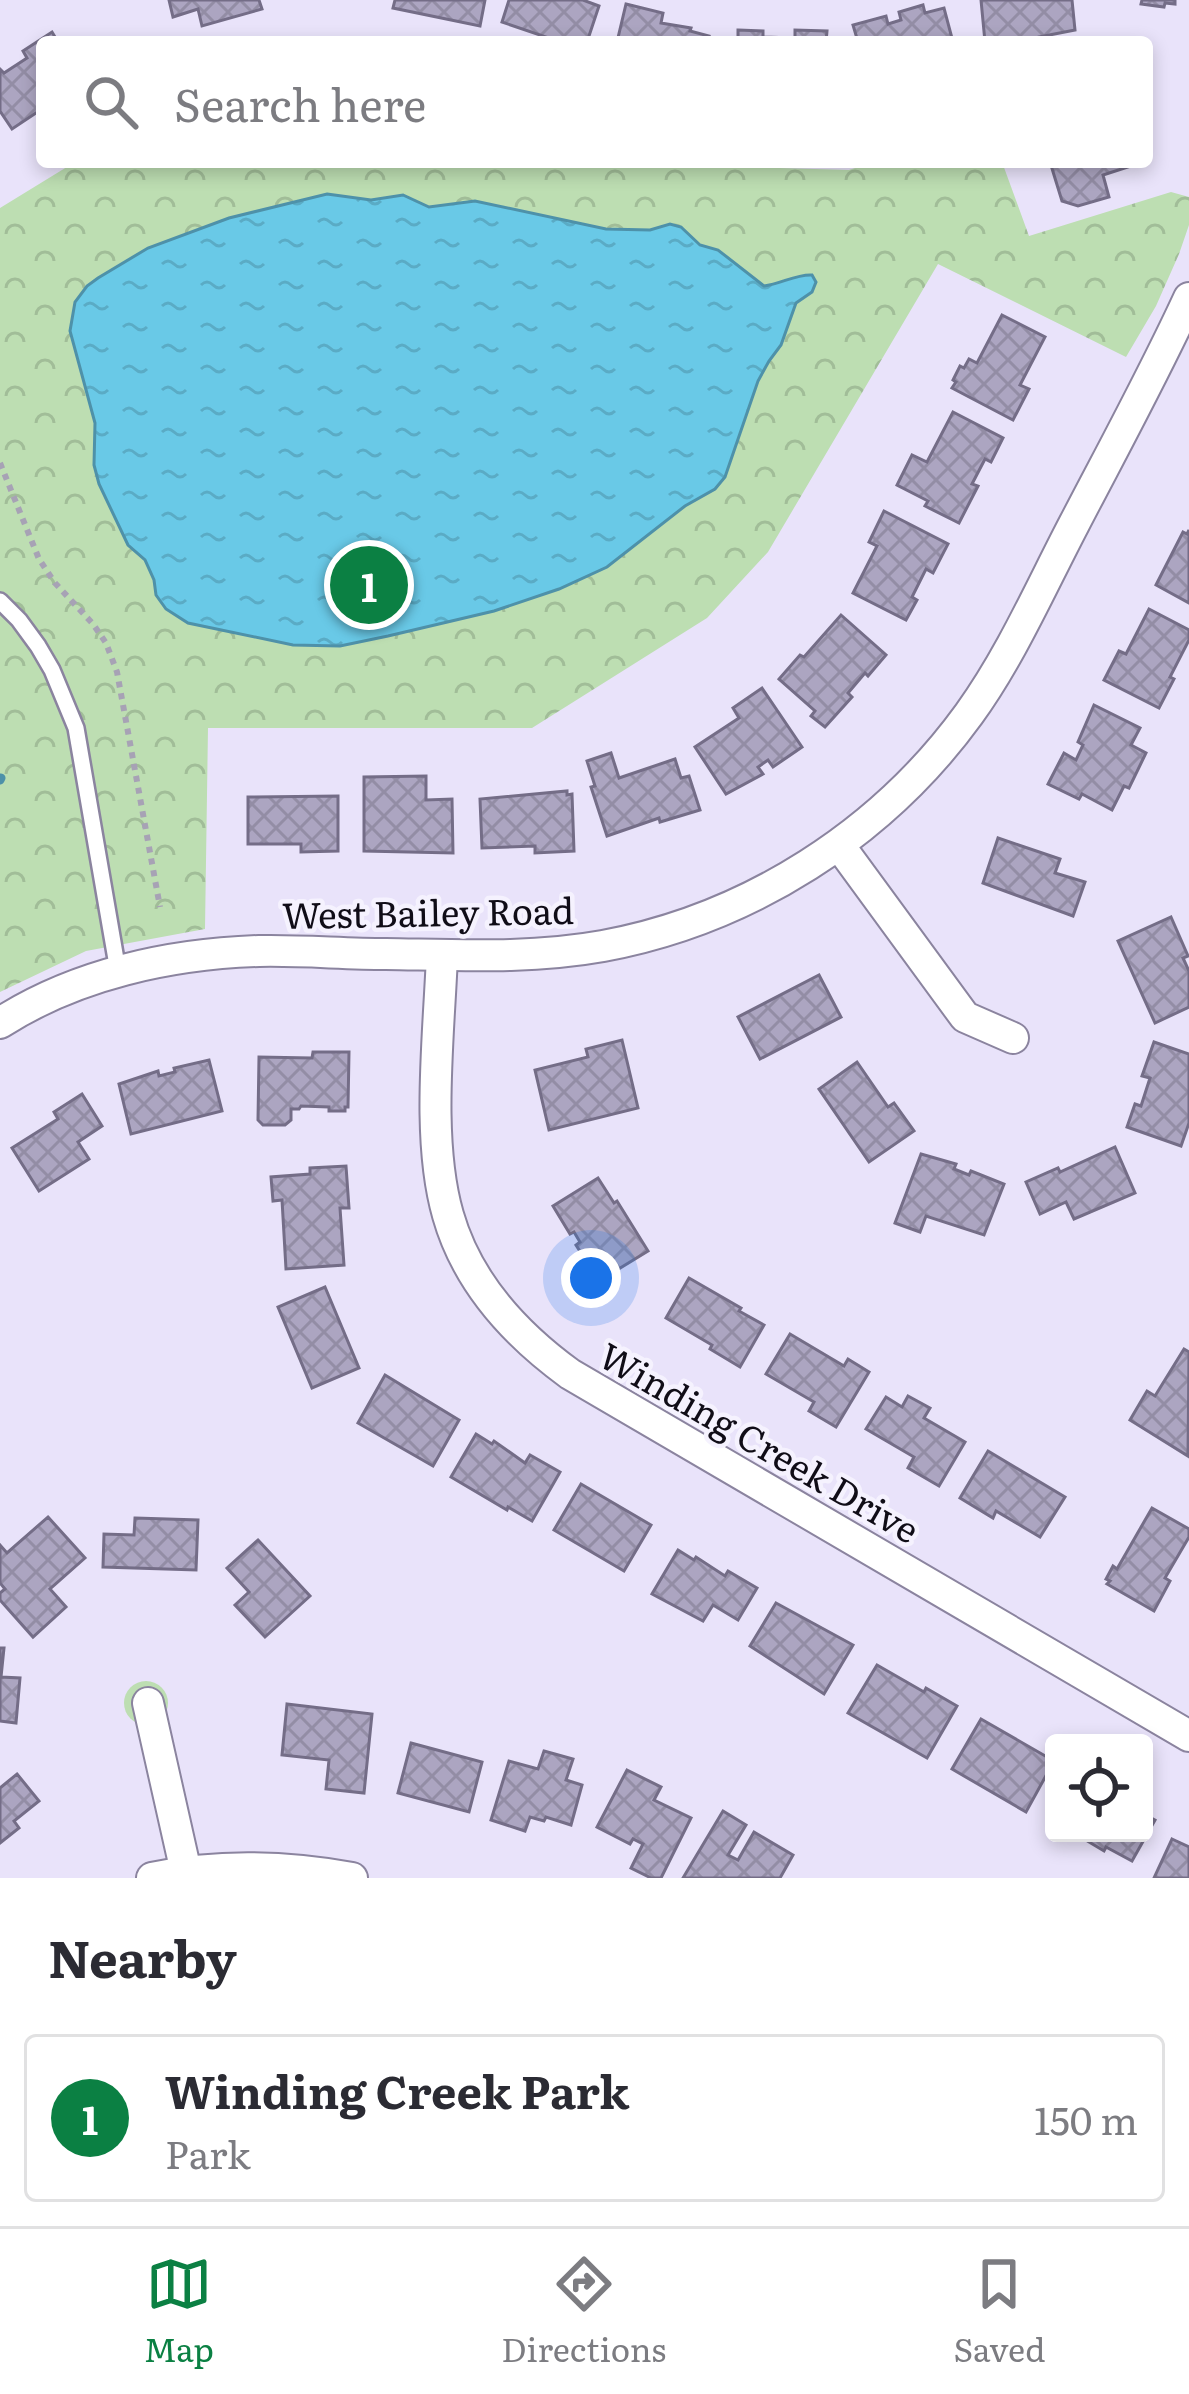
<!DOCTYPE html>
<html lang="en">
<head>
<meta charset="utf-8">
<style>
  body { margin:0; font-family:Literata,serif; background:#f2f2f3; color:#2b2b33 }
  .controls { position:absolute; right:36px; bottom:36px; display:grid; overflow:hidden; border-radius:12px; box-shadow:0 6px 18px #0003 }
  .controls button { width:108px; height:108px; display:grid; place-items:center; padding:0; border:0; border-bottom:3px solid #e1e1e2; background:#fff; color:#2b2b33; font:60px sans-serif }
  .you { position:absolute; left:591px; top:1278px; width:42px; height:42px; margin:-30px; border:9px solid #fff; border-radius:50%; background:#1a73e8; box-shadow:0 0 0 18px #1a73e833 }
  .badge { display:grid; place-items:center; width:78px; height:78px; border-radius:50%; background:#0b8043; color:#fff; font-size:39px; font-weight:700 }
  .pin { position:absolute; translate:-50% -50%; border:6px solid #fff; box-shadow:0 3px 12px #0006 }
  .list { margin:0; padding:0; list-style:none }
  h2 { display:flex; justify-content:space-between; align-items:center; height:156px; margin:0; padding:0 48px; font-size:51px }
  h2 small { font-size:39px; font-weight:400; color:#7c7c81 }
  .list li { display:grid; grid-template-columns:78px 1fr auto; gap:36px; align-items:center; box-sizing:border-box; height:168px; margin:0 24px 24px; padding:0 24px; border:3px solid #e1e1e2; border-radius:12px }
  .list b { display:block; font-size:45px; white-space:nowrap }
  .list p { margin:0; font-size:39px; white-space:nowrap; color:#7c7c81 }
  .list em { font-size:39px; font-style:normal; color:#7c7c81 }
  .icon { flex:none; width:66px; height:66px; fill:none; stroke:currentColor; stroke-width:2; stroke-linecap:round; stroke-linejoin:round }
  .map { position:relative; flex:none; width:1189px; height:1878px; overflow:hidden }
  .search { position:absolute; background:#fff; box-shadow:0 6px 18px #0003; left:36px; right:36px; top:36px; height:132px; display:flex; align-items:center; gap:30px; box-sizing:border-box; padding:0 42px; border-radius:12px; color:#7c7c81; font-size:45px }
  .sheet { height:348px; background:#fff }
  nav { display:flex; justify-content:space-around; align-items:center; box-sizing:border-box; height:168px; border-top:3px solid #e1e1e2; background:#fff; font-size:33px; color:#7c7c81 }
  nav a { display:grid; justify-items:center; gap:6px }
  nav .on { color:#0b8043 }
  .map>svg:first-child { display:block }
  .grass { fill:#bddeb2 }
  .park { fill:url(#park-crowns) }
  .water { fill:url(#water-ripples); stroke:#4e91a9; stroke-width:3 }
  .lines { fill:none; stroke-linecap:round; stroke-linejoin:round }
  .stream { stroke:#4e91a9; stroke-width:9 }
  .building { fill:url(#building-cross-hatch); stroke:#746d87; stroke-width:3 }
  .lane-casing { stroke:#8b849f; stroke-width:20 }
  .street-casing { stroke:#8b849f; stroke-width:34 }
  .path { stroke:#a7a2b5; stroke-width:6; stroke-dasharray:6 6; stroke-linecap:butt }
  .lane { stroke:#fff; stroke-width:15 }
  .street { stroke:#fff; stroke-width:30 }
  .labels { text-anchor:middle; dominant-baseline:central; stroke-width:9; stroke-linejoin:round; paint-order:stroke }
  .street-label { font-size:36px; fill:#100d17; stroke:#f5f2fe }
</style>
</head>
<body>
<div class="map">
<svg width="1189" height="1878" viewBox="0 0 1189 1878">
  <defs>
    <pattern id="park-crowns" width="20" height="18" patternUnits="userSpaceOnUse" patternTransform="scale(3)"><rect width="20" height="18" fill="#bddeb2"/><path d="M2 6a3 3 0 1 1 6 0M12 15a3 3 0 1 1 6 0" fill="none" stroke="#a1bd98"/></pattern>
    <pattern id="water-ripples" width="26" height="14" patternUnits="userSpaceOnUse" patternTransform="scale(3)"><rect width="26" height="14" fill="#69c9e7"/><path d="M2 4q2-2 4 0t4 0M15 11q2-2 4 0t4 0" fill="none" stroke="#5aabc5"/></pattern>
    <pattern id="building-cross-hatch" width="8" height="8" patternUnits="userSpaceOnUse" patternTransform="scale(3)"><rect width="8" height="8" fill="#aca5c1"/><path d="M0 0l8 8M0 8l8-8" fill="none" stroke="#938da5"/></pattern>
  </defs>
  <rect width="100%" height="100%" fill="#e9e3fa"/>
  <circle class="grass" cx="146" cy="1703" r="22"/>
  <path class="park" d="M75,162H690L706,166L849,170L873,162H1002L1029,236L1171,192L1189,197V225L1179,254L1156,306L1126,357L938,264L768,552L707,618L532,728H208L205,929L86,951L0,992V208Z"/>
  <path class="water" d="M327,194L371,200L403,195L429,207L475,201L606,229L650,230L670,224L681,227L700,245L718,250L764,286C781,284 796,274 812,275L816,282L812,292L796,303L781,345L769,361L758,381L725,477L715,489L685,506L607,567L559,589L494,611L388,636L340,646L293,645L188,623L166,609L156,595L154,580L145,560L128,545L99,484L94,465L95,423L70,331L75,302L87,286L98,278L148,248L229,218Z"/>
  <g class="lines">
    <path class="stream" d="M0,780L1,778"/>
  </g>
  <g class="building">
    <path d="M169,0H259L262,9L202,26L198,9L173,17Z"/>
    <path d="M395,0H485L480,26L393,8Z"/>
    <path d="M509,0H583L599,6L587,42H554L549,38L502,22Z"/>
    <path d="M981,0H1072L1075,30L1039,37V42H985Z"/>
    <path d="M1142,0H1175V4L1165,3L1164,7L1141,4Z"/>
    <path d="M626,4L663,13L661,23L691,28L690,31L709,36L707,42H617Z"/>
    <path d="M923,5L925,13L944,8L953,42H858L853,25L886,16L888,24L901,20L899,12Z"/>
    <path d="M738,30L763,31V37L795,38V30L827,31L826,42H738Z"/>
    <path d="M52,32L58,42H42V109L12,129L0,111V69L4,73L27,58L23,51Z"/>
    <path d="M1050,162H1133L1134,165L1103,175L1109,197L1078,206L1062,201Z"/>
    <path d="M1002,315L1045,337L1020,385L1029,389L1013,420L952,388L956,382L953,380L960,366L964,368L969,359L977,363Z"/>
    <path d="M953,412L1003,438L991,462L985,459L972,484L978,486L959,523L925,506L928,501L897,485L912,455L927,462Z"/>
    <path d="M884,511L948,544L933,573L926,569L912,597L917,600L906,620L853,593L877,546L869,542Z"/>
    <path d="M1189,530V603L1156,585L1183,532L1187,534Z"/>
    <path d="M1149,609L1189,630V640L1170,677L1174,679L1159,708L1104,680L1119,651L1126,654Z"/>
    <path d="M841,615L886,655L868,676L865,673L848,693L852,697L825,727L811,716L815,711L779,679L800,655L804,657Z"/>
    <path d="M762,688L802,747L773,767L768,760L758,767L763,774L726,794L695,747L739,718L733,708Z"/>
    <path d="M1094,705L1140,728L1131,745L1146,753L1129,788L1124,786L1112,810L1082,794L1079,799L1048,784L1064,753L1076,760L1083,745L1078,742Z"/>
    <path d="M611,753L619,778L675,759L681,778L689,776L700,810L660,822L659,818L607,836L591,787L595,786L587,761Z"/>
    <path d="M426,776V800L452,799L453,853L364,851V777Z"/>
    <path d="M567,791V795L572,794L574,851L535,853V846L482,848L480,799Z"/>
    <path d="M338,796V851L301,852V844H248V797Z"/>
    <path d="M998,838L1060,859L1055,873L1085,882L1073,916L983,883Z"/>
    <path d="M1171,917L1188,956L1183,958L1189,971V1007L1155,1023L1118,941Z"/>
    <path d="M819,975L841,1017L760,1059L738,1017Z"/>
    <path d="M622,1040L638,1108L549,1130L535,1070L588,1057L586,1049Z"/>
    <path d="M1154,1042L1189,1054V1123L1181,1146L1127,1127L1135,1104L1141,1106L1150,1078L1142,1076Z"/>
    <path d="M313,1052H349L348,1107H345V1111H329V1107L301,1106L299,1109H291V1120L285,1125H263L258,1120L259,1057L312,1058Z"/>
    <path d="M209,1060L222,1111L131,1134L119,1084L158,1071L159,1076L175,1072L174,1068Z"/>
    <path d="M857,1062L888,1107L894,1103L914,1131L869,1162L819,1089Z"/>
    <path d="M82,1094L102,1126L78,1142L89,1159L39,1191L12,1148L58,1119L54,1112Z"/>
    <path d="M1115,1147L1135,1193L1074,1219L1066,1202L1040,1214L1026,1182L1058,1168L1060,1172Z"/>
    <path d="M921,1154L956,1164L954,1169L969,1175L971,1171L1004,1184L984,1235L926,1216L920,1232L895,1223Z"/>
    <path d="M346,1166L349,1208H340L344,1265L286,1269L282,1200L273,1201L271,1177L310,1174V1168Z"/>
    <path d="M598,1178L614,1203L617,1201L648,1251L599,1281L576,1245L580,1242L574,1232L570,1234L553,1206Z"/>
    <path d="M689,1278L741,1308L739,1311L764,1325L740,1367L710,1349L712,1345L666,1318Z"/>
    <path d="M325,1287L359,1368L312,1388L278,1307Z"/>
    <path d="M790,1334L844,1366L848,1359L869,1372L836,1427L809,1411L814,1402L766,1374Z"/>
    <path d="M1184,1349L1189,1352L1188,1456L1130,1420L1147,1391L1155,1396Z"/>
    <path d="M385,1375L459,1420L433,1466L358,1423Z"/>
    <path d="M908,1396L930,1408L924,1418L965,1442L939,1486L908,1468L914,1457L866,1429L886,1397L902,1407Z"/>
    <path d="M476,1434L492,1444L494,1441L525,1463L530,1455L560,1472L532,1521L508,1507L507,1510L451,1477Z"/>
    <path d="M988,1451L1065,1497L1040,1537L996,1511L993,1518L960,1498Z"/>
    <path d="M581,1484L651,1525L624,1571L554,1530Z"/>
    <path d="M1152,1508L1189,1529V1537L1165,1578L1170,1581L1154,1611L1107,1584L1110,1581L1106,1579L1113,1566L1117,1569Z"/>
    <path d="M48,1517L85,1558L50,1589L66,1607L33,1637L0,1600V1593L5,1589L0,1583V1545L7,1553Z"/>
    <path d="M135,1518L198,1520L196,1570L103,1567L104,1534L134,1535Z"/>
    <path d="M258,1540L310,1596L265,1637L235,1605L249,1592L227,1568Z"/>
    <path d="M678,1550L694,1560L696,1557L725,1576L728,1571L757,1588L738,1620L713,1605L703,1621L652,1594Z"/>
    <path d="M776,1603L853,1645L824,1694L750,1646Z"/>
    <path d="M0,1648H4L1,1677L20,1678L16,1723L0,1721Z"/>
    <path d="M877,1665L924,1692L926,1688L957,1706L927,1758L848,1713Z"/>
    <path d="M287,1704L372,1714L364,1793L326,1789L329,1760L282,1755Z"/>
    <path d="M981,1719L1054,1761L1026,1812L952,1769Z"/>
    <path d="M411,1743L482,1762L469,1812L398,1793Z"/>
    <path d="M544,1751L573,1759L566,1780L582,1785L571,1825L546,1817L544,1821L530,1817L525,1831L491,1820L509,1761L538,1769Z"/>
    <path d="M627,1770L661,1787L654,1800L691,1818L661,1878H651L631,1868L643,1844L633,1839L630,1844L597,1827Z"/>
    <path d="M17,1774L39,1801L14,1821L19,1828L0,1843V1788Z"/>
    <path d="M723,1811L746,1825L728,1855L738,1860L754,1832L793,1855L780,1878H683Z"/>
    <path d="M1144,1814L1155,1820L1132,1861L1106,1847L1104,1851L1074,1833H1144Z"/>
    <path d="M1172,1839L1189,1847V1878H1154Z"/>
  </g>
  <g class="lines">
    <g class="lane-casing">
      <path id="lane" d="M0,601L19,620L38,646L52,670L76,728L118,971"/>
    </g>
    <g class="street-casing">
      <g id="street">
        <path d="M839,845L965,1017L1013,1038"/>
        <path d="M442,955C439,1034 426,1139 448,1215C467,1282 515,1334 570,1374L1189,1736"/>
        <path d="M0,1023C76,974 170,954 259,951C301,950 344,954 386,954C458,955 531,959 603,946C749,919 882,834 969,714C1011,656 1041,587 1074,524C1113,449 1154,374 1189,298"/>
        <path d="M148,1703L186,1872"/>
        <path d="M152,1878C218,1864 285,1866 352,1878"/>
      </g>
    </g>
    <path class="path" d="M0,463L39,559L55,583L93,624L106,643L117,672L160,907"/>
    <use href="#lane" class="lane"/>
    <use href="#street" class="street"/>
  </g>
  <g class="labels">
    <g class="street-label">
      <text transform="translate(428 911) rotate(-1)">West Bailey Road</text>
      <text transform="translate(760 1441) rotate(30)">Winding Creek Drive</text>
    </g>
  </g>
</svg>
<div class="controls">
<button><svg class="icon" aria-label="locate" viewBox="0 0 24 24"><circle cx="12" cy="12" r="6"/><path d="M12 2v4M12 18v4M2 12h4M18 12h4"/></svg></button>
</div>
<div class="you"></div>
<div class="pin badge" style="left:369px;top:585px">1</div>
<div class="search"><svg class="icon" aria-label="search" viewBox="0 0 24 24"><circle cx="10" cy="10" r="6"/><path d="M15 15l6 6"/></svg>Search here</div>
</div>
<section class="sheet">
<h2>Nearby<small></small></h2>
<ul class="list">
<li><span class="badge">1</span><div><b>Winding Creek Park</b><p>Park</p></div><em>150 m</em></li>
</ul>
</section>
<nav>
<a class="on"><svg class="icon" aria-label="map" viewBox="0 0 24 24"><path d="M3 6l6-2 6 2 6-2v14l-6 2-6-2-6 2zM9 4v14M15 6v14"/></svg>Map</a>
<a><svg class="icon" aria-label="directions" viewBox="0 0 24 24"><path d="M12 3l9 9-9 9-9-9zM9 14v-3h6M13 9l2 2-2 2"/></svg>Directions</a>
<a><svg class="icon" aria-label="saved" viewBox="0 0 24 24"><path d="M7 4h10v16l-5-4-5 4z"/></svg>Saved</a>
</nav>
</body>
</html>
